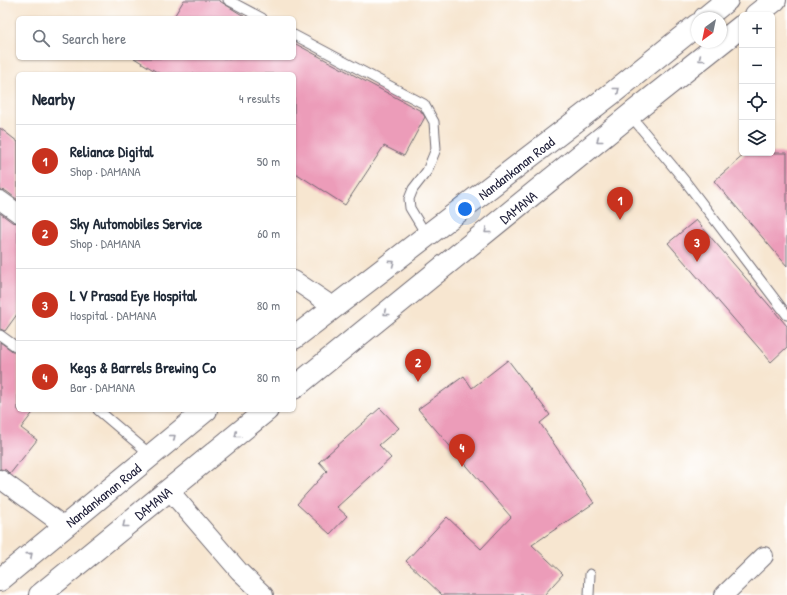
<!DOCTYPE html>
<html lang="en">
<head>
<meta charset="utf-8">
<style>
  body { margin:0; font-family:"Patrick Hand",sans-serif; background:#f6f6f7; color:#1f2937 }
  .controls { position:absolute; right:12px; top:12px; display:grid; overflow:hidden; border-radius:6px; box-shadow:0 1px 3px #0004 }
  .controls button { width:36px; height:36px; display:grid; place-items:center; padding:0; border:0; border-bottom:1px solid #e0e1e3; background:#fff; color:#1f2937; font:20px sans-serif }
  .compass { position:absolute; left:691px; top:12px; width:36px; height:36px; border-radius:50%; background:#fff; box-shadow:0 1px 3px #0004; rotate:213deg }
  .you { position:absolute; left:465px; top:209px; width:14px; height:14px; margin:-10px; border:3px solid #fff; border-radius:50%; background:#1a73e8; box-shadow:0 0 0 6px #1a73e833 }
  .badge { display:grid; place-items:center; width:26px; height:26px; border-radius:50%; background:#c8321e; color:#fff; font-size:13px; font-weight:700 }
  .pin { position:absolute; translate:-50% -33px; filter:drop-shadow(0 1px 2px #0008) }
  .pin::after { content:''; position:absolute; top:21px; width:14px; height:12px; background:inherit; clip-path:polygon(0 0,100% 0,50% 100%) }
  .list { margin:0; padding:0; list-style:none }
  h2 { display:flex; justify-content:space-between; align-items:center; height:52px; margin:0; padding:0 16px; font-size:17px }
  h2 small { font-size:13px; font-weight:400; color:#747a83 }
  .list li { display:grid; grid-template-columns:26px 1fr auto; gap:12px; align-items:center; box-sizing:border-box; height:72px; padding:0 16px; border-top:1px solid #e0e1e3 }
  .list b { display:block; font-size:15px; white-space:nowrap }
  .list p { margin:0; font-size:13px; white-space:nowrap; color:#747a83 }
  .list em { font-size:13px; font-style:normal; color:#747a83 }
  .icon { flex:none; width:22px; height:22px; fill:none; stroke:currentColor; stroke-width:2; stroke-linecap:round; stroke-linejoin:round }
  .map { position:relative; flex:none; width:787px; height:595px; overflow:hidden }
  .search { position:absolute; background:#fff; box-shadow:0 1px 3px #0004; left:16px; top:16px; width:280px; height:44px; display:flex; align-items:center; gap:10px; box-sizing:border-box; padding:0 14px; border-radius:6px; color:#747a83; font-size:15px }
  .panel { position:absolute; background:#fff; box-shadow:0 1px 3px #0004; left:16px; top:72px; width:280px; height:340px; border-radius:6px }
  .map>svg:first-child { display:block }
  .building { fill:#ec9cb9 }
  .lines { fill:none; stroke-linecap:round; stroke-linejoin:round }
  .service-casing { stroke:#6d676f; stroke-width:11 }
  .minor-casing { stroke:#6d676f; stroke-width:20 }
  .primary-casing { stroke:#6d676f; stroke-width:24 }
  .service { stroke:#fff; stroke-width:9 }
  .minor { stroke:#fff; stroke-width:18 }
  .primary { stroke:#fff; stroke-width:22 }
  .oneway { stroke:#9c9ca7 }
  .labels { text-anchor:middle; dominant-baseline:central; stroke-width:3.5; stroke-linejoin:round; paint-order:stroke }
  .street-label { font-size:14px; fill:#22223b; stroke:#fff }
</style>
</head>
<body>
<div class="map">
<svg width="787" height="595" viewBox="0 0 787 595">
  <rect width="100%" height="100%" fill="#fff"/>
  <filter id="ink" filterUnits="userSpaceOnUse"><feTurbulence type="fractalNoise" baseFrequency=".025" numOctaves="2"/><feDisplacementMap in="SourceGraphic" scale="8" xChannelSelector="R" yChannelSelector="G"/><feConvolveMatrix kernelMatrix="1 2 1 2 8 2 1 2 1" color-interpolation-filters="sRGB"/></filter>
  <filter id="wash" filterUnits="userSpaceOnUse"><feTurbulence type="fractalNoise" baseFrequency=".012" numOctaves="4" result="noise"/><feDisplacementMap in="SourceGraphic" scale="16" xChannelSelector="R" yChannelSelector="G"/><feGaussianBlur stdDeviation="0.9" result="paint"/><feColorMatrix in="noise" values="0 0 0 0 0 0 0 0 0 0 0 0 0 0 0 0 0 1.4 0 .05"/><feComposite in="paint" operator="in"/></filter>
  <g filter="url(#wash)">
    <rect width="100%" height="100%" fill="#f7e6d0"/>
    <g id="blocks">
      <g class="building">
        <path d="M184,0H218L247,18H173Z"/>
        <path d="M294,43L421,111L425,117L404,156L384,146L345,205L294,172V74H160L134,58H294Z"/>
        <path d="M0,128L18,142V200L6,191L0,190Z"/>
        <path d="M746,153H787V266L714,181Z"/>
        <path d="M0,213L12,222L18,223V313L5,331L0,329Z"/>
        <path d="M696,220L787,326V347L771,362L668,243Z"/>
        <path d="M0,342L18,355V410H35L21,428L37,440L10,474L6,470L0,469Z"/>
        <path d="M508,360L550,415L540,423L594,503L532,545L563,574L544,595H442L406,561L447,517L481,549L511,517L418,409L464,376L472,388Z"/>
        <path d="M380,408L399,428L379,445L391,458L337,507L347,516L330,534L297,504L327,471L319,462Z"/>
      </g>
    </g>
  </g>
  <g filter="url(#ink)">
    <use href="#blocks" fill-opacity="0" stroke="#6d676f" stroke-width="1"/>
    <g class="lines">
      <g class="service-casing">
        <g id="service">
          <path d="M228,0L262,18"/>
          <path d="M294,35L424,104L434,122L436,149L427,171L413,189L409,199L410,208L427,236"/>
          <path d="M630,115L685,181L787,315"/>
          <path d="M0,335L18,348"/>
          <path d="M98,410L151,455"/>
          <path d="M589,595L590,574"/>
        </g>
      </g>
      <g class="minor-casing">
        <g id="minor">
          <path d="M0,200L18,213"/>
          <path d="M294,280L334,307"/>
          <path d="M0,479L64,526"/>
          <path d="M169,490L239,571L264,595"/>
          <path d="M724,595L764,556"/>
        </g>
      </g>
      <g class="primary-casing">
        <g id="primary">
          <path d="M756,15L775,0"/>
          <path d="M705,18L727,0"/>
          <path d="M294,338L615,91L697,25"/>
          <path d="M294,388L630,115L742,26"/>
          <path d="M0,580L206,410"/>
          <path d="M40,595L267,410"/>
        </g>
      </g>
      <use href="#service" class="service"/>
      <use href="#minor" class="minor"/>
      <use href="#primary" class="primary"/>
    </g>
    <defs><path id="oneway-chevron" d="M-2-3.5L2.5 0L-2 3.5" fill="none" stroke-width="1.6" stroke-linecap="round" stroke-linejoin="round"/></defs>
    <g class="oneway">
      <use href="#oneway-chevron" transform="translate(701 59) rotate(142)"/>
      <use href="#oneway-chevron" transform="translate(617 90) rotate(-39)"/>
      <use href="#oneway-chevron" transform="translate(599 140) rotate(141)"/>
      <use href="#oneway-chevron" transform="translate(487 231) rotate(141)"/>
      <use href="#oneway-chevron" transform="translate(392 263) rotate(-37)"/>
      <use href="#oneway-chevron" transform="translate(386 313) rotate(141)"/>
      <use href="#oneway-chevron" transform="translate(237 435) rotate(141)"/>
      <use href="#oneway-chevron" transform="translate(173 437) rotate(-39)"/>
      <use href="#oneway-chevron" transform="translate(125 525) rotate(141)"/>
      <use href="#oneway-chevron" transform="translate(30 555) rotate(-40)"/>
    </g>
  </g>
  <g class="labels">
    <g class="street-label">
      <text transform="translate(516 168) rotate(-38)">Nandankanan Road</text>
      <text transform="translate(518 207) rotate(-39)">DAMANA</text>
      <text transform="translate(103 495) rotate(-39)">Nandankanan Road</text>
      <text transform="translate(153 503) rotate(-39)">DAMANA</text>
    </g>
  </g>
</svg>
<div class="controls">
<button>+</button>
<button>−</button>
<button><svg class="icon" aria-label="locate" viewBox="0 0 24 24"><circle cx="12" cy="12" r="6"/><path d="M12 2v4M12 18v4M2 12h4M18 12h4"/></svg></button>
<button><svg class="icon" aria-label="layers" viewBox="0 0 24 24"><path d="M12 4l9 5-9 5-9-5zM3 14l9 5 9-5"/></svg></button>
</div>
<svg class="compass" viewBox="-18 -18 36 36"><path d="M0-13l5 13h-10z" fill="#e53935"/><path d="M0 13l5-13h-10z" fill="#747a83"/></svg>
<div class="you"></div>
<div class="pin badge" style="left:620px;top:220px">1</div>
<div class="pin badge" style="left:418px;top:382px">2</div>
<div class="pin badge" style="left:697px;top:262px">3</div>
<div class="pin badge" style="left:462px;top:467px">4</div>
<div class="search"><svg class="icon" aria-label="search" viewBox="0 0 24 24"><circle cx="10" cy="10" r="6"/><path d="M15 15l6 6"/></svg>Search here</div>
<section class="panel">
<h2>Nearby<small>4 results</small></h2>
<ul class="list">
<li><span class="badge">1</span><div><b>Reliance Digital</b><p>Shop · DAMANA</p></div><em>50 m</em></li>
<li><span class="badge">2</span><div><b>Sky Automobiles Service</b><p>Shop · DAMANA</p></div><em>60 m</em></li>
<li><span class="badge">3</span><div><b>L V Prasad Eye Hospital</b><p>Hospital · DAMANA</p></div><em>80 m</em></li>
<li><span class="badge">4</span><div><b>Kegs &amp; Barrels Brewing Co</b><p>Bar · DAMANA</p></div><em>80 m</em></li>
</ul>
</section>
</div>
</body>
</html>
